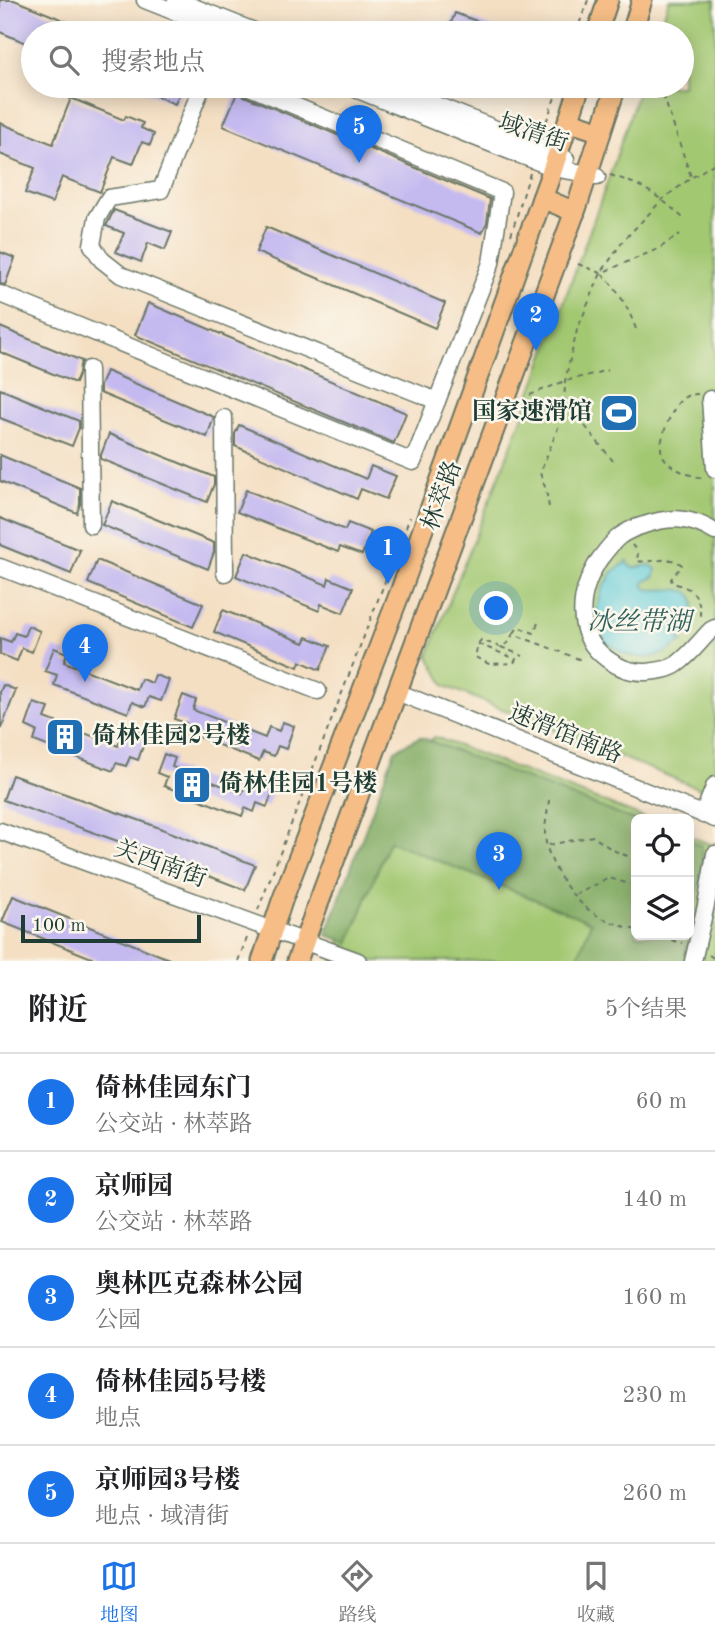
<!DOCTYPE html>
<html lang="zh">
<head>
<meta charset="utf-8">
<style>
  body { margin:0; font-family:"Old Standard TT","Noto Serif SC",serif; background:#f2f2f2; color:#202124 }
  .controls { position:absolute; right:21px; bottom:21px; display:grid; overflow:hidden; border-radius:10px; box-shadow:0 4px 18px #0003 }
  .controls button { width:63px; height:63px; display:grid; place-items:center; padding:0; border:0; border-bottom:2px solid #e0e0e0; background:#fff; color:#202124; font:35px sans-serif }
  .scale { position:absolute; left:21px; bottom:18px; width:180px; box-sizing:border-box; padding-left:7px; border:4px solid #1f3d34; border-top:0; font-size:19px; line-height:24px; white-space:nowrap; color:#1f3d34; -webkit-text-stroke:5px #fbf7ec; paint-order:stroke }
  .you { position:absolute; left:497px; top:609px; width:24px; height:24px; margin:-18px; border:5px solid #fff; border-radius:50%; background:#1a73e8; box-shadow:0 0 0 10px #1a73e833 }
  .badge { display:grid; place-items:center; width:46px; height:46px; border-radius:50%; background:#1a73e8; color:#fff; font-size:23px; font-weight:700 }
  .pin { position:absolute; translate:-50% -58px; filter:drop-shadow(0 2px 4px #0008) }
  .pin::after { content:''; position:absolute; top:37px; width:24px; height:21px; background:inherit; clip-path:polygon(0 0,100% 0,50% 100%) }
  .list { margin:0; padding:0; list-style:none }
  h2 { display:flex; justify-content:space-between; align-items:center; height:91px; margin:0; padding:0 28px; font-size:30px }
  h2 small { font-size:23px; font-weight:400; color:#757577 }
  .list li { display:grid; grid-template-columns:46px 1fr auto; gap:21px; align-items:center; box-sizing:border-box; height:98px; padding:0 28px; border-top:2px solid #e0e0e0 }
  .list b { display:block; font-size:26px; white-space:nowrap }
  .list p { margin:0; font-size:23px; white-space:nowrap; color:#757577 }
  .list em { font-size:23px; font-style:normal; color:#757577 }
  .icon { flex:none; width:38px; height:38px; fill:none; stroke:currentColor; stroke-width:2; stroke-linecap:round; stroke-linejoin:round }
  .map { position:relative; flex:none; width:715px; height:961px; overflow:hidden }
  .search { position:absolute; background:#fff; box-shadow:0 4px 18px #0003; left:21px; right:21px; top:21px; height:77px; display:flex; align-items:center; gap:18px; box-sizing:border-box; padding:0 24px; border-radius:38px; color:#757577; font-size:26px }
  .sheet { height:581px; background:#fff }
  nav { display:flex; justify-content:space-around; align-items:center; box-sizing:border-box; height:98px; border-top:2px solid #e0e0e0; background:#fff; font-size:19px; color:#757577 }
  nav a { display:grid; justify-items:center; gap:4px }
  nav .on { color:#1a73e8 }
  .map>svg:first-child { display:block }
  .green { fill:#a3c872; stroke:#618253; stroke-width:2 }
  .forest { fill:#82ac64; stroke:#50744c; stroke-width:2 }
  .water { fill:#5ecad7; stroke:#3e8486; stroke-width:2 }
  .building { fill:#c5baf0 }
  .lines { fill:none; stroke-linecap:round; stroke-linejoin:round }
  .minor-casing { stroke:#6a7666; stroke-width:19 }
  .major-casing { stroke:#6a7666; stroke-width:23 }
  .path { stroke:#6a7666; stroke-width:2; stroke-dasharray:5 5; stroke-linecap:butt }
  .minor { stroke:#fff; stroke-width:16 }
  .major { stroke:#f6be86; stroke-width:19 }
  .labels { text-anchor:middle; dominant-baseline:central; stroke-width:5; stroke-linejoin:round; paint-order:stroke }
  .street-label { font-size:24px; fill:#1f3d34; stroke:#fbf7ec }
  .poi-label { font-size:24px; font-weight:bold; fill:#1f3d34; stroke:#fbf7ec; text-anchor:start }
  .water-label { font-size:26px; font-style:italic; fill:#2f605d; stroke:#fbf7ec }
</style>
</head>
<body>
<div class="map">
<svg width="715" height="961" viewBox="0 0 715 961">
  <rect width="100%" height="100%" fill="#fbf7ec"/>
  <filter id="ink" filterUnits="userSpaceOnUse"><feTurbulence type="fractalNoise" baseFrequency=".0143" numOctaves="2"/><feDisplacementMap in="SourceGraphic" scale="14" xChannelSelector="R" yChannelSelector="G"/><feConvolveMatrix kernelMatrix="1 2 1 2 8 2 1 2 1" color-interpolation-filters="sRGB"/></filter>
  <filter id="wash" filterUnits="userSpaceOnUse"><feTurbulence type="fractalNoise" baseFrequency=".00686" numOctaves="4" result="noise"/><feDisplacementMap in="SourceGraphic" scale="28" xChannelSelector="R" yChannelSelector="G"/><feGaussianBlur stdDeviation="1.57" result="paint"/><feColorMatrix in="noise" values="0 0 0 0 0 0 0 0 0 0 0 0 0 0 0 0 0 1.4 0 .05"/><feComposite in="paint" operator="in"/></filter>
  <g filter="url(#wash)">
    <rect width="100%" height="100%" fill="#f4dfc3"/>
    <g class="green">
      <path d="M669,0H715V795L445,686L428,655L517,431L610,175L640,86H682V33H658Z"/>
      <path d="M435,737L647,819H636V935H689V836L715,846V961H333L415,751Z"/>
    </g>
    <g class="forest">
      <path d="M420,737L636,821V935H688L685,961H576L591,922L389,841L349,943L326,935L395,750Z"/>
      <path d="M689,841L702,846L703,869L689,930Z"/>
    </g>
    <path class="water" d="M628,561L629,566L633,568L650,565L655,568L656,572L654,577L645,581L644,586L646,589C661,593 698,580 694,608L691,611L681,612L678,617L679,622L684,627L683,634L679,639L683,641L665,653L649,658L626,655L604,641L598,625L597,609L602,590L613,572Z"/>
    <g id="blocks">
      <g class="building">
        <path d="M0,0H14L95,33H33V46L0,32Z"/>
        <path d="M455,13L506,32V33H447Z"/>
        <path d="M132,86H183L175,104Z"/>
        <path d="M237,93L490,199L487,223L482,233L223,126Z"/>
        <path d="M71,98L124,120L126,116L143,123L141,128L154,134L150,145L142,142L133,164L114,157L100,192L62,177L52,203L25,193L35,168L0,154V123L53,144Z"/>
        <path d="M114,210L172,232L165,250L148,243L141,262L116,252L124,233L106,226Z"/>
        <path d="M266,227L445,303L435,328L256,252Z"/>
        <path d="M0,252L15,258L5,285L0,284Z"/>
        <path d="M148,303L406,413L394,443L135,335Z"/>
        <path d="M0,327L82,361L80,365L79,373L75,383L0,352Z"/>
        <path d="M106,371L214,417L207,437L100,393V386Z"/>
        <path d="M0,389L79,421V428L72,446L0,418Z"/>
        <path d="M239,425L366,479L371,466L396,476L386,499L361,489L357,499L235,446V434Z"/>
        <path d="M109,434L214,477V484L207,502L101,459V455Z"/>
        <path d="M0,455L80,488V504L77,513L0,481Z"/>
        <path d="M246,490L345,530L348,523L371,532L362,555L340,547L338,552L237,512Z"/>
        <path d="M112,501L214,543V552L208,569L102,525Z"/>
        <path d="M0,518L80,550L71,574L0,545Z"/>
        <path d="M246,552L327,585L329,578L353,588L343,613L321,604L319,611L236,576Z"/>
        <path d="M97,560L203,604L193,627L88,583Z"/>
        <path d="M223,610L304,643L307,637L330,646L320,670L300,661L298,667L214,632Z"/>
        <path d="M28,626L40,631L32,652L22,648L17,661L0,654V638L11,642L15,633L24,636Z"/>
        <path d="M54,648L67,653L64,662L137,690L141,679L152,683L155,675L169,680L161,701L149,697L145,707L132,702L128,713L54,685L57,675L45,671Z"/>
        <path d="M3,685L16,690L1,729L0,692Z"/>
        <path d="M183,695L196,700L193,710L265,738L269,727L279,731L283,722L294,726L286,749L278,746L274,756L263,752L259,761L183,731L186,723L174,719Z"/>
        <path d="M34,703L49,708L45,718L118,746L122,735L133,739L136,731L147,735L138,760L130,757L126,766L116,763L113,771L34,741L37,731L26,726Z"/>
        <path d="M164,754L175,758L172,767L242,793L246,784L257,788L260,779L275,785L267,807L257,803L254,812L245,808L242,816L164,786L167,777L157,773Z"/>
        <path d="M12,775L144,822L255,865L245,890L123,843L3,800Z"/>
        <path d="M13,896L174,961H99L2,922Z"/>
      </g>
    </g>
  </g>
  <g filter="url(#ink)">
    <use href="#blocks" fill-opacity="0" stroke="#6a7666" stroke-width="2"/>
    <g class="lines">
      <g class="minor-casing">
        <g id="minor">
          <path d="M145,0L228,33"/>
          <path d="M176,0L259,33"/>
          <path d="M202,86L161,190L109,198L97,218L92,245L102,260L121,275L437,401"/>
          <path d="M348,86C415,113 482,141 549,166C565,172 582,171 597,177"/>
          <path d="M389,86L558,154L566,159"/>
          <path d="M0,294L413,462L491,263L502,192L247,86"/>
          <path d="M89,369L91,525"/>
          <path d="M710,399L715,469"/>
          <path d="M224,418L225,573"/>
          <path d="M715,532C691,517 671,516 644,525C637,527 627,531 620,536C612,542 605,552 599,560C578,593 573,634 607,659C619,668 632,673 647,672C656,671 669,670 677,664C690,655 700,641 711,630L715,628"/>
          <path d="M0,567L318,691"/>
          <path d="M397,692L715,819"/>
          <path d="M703,815L715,785"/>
          <path d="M0,831L358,961"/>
          <path d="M693,961L706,905L715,854"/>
        </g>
      </g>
      <g class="major-casing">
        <g id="major">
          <path d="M597,33L608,0"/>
          <path d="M632,33L642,0"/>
          <path d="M568,121L601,132"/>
          <path d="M542,198L575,212"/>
          <path d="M262,961L282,901L401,590L553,168L580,86"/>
          <path d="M297,961L577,206L616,86"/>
        </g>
      </g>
      <g class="path">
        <path d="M576,33L588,0"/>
        <path d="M660,86L691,177"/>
        <path d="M543,131L559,86"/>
        <path d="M610,175C643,185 658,195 683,218"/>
        <path d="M511,235L530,173"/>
        <path d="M578,264L601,273L658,249L680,234"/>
        <path d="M602,274C618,290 628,307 636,329"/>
        <path d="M698,394C692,394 687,395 682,399C673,406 660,437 661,449C663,467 689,476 704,478"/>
        <path d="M530,395L565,381L608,370"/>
        <path d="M585,426L613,461"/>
        <path d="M549,507L546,490L540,473L564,413L565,381L577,330L601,273L623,241L663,199L691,178L715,163"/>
        <path d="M632,545L638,552L637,561C652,564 669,554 682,565L671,579L672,583C695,588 701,597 700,620"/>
        <path d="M514,633L518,627L534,633L539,620"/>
        <path d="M478,644L516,659L514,663L489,664L475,657L478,644L481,640L500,647L508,643L513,634L579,659L583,657"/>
        <path d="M501,647L523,656"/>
        <path d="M549,800C548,811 545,822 545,833C545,860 572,901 595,914C608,922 623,926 636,930"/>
        <path d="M549,845L593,836C606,846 619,855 636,858"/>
        <path d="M689,874L697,879"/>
        <path d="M575,895L609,878L636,886"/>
        <path d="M258,910L410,517"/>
        <path d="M652,935L682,943"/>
        <path d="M709,955L715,959"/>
        <path d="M238,961L247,938"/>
      </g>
      <use href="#minor" class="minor"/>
      <use href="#major" class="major"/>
    </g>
  </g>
  <defs>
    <g id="stadium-square" transform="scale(2.0125)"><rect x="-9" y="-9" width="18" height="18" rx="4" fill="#1f6fb2" stroke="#fbf7ec"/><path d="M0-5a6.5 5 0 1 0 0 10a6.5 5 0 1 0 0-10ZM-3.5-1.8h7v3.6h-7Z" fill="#fff"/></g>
    <g id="building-square" transform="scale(2.0125)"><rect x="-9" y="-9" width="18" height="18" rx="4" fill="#1f6fb2" stroke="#fbf7ec"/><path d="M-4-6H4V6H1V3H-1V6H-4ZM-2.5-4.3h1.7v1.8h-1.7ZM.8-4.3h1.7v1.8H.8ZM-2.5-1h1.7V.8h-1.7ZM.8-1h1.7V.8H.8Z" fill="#fff"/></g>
  </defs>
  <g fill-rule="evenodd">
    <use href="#stadium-square" x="619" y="413"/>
    <use href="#building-square" x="65" y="737"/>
    <use href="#building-square" x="192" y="785"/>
  </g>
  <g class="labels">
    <g class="street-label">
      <text transform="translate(533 134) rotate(19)">域清街</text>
      <text transform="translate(443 496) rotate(-70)">林萃路</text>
      <text transform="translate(565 735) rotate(22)">速滑馆南路</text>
      <text transform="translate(160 865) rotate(20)">关西南街</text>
    </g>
    <g class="poi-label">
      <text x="592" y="413" text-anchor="end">国家速滑馆</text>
      <text x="92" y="737">倚林佳园2号楼</text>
      <text x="219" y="785">倚林佳园1号楼</text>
    </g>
    <g class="water-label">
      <text x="639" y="623">冰丝带湖</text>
    </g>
  </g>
</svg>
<div class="controls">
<button><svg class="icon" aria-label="locate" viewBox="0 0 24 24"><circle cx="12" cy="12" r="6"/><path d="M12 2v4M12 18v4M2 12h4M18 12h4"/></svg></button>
<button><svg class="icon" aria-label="layers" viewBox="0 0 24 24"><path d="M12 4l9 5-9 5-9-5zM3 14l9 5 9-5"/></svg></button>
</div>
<div class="scale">100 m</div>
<div class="you"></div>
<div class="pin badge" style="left:388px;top:584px">1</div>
<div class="pin badge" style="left:536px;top:351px">2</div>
<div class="pin badge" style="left:499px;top:890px">3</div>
<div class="pin badge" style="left:85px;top:682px">4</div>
<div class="pin badge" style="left:359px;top:163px">5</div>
<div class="search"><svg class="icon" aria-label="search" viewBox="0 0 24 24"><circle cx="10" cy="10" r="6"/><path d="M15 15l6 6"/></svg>搜索地点</div>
</div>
<section class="sheet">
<h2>附近<small>5个结果</small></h2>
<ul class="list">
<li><span class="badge">1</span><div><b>倚林佳园东门</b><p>公交站 · 林萃路</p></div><em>60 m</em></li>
<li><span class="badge">2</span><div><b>京师园</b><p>公交站 · 林萃路</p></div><em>140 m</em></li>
<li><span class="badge">3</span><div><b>奥林匹克森林公园</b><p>公园</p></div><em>160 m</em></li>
<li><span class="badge">4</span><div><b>倚林佳园5号楼</b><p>地点</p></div><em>230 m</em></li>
<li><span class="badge">5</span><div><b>京师园3号楼</b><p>地点 · 域清街</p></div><em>260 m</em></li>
</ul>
</section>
<nav>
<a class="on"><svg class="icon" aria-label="map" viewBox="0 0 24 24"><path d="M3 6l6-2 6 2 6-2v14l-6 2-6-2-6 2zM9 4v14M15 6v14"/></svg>地图</a>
<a><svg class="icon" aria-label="directions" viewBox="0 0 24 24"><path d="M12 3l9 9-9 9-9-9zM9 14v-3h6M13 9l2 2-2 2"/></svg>路线</a>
<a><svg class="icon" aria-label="saved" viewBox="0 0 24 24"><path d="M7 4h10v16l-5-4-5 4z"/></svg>收藏</a>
</nav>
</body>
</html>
